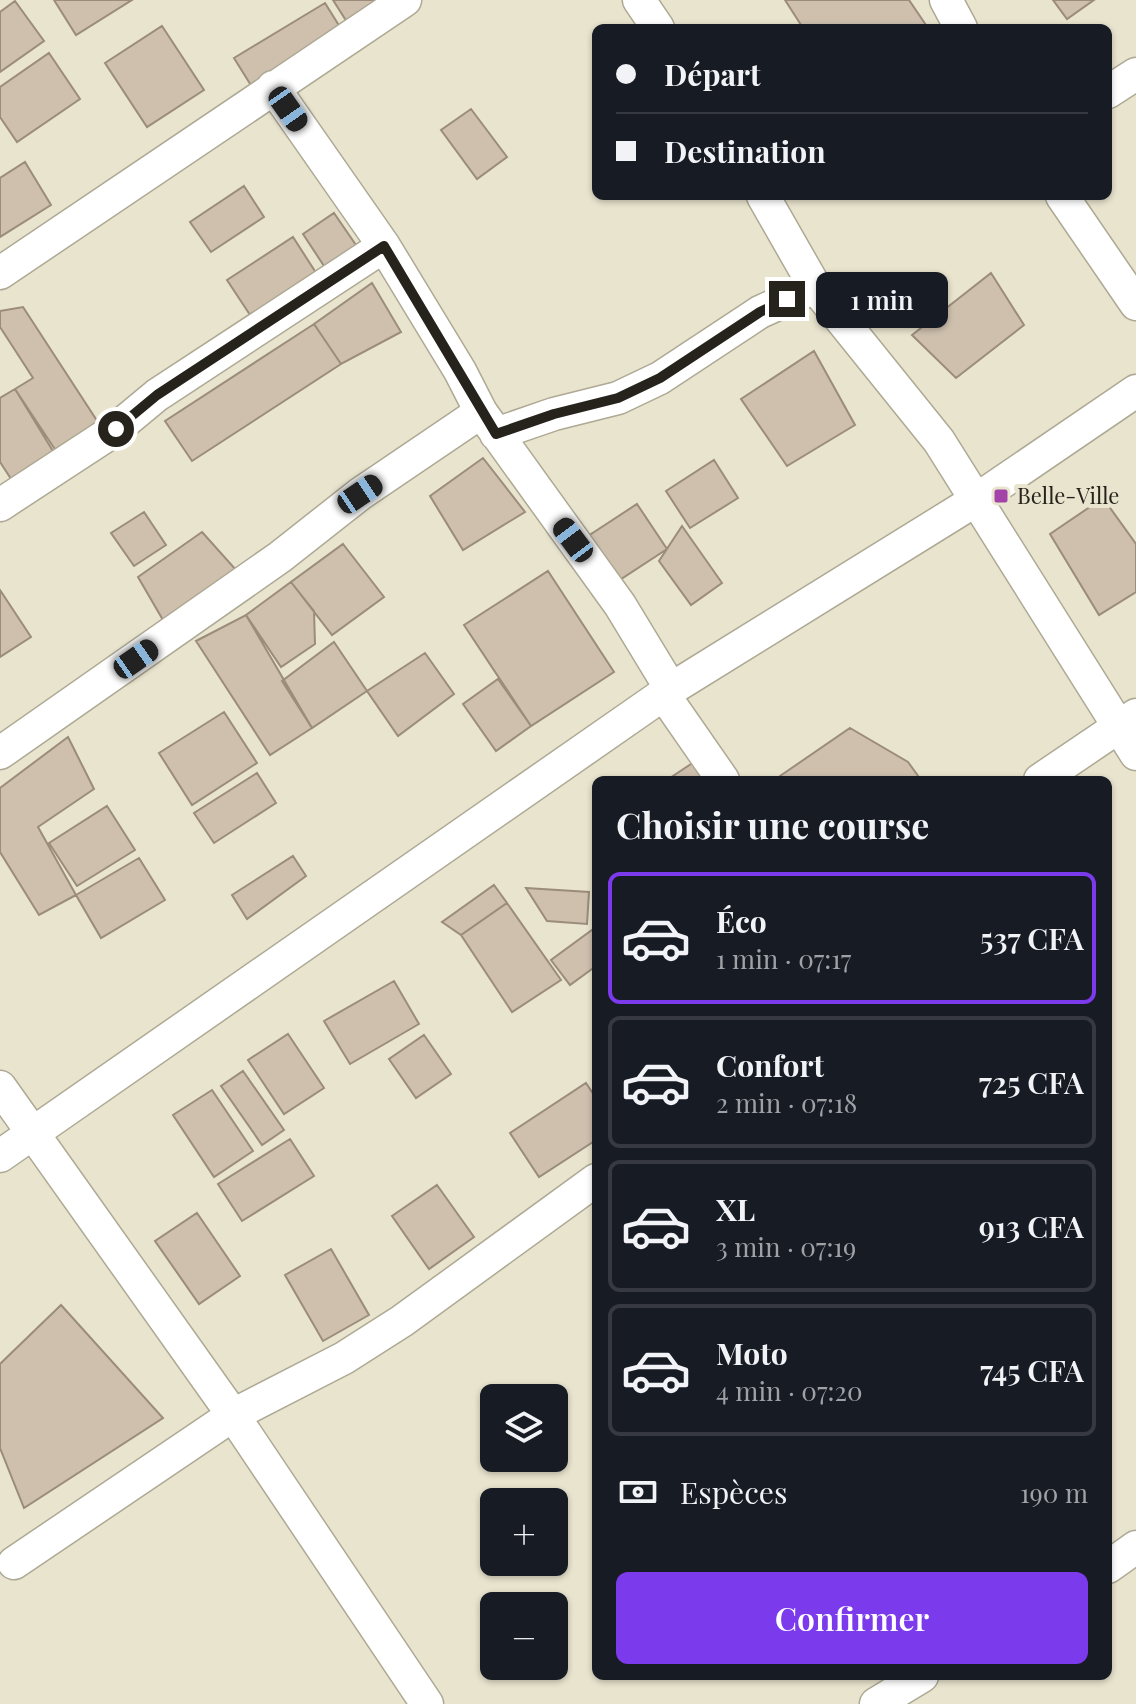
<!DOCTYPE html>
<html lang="fr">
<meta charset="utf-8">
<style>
:root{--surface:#171b24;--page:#242831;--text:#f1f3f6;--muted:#9ea1a6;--line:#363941;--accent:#7c3aed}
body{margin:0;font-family:"Playfair Display",serif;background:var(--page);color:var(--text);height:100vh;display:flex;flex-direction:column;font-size:30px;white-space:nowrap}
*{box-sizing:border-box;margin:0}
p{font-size:26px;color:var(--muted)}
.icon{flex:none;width:44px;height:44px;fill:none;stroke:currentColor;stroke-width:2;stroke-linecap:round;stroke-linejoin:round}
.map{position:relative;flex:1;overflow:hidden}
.panel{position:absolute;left:592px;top:776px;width:520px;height:904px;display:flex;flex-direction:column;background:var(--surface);border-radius:12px;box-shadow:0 2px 6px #0004}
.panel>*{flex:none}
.hud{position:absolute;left:592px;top:24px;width:520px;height:176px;border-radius:12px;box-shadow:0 2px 6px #0004;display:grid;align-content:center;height:176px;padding:0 24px;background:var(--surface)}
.fabs{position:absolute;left:480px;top:1384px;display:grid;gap:16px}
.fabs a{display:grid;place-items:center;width:88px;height:88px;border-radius:12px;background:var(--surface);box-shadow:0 2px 6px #0004;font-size:40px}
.end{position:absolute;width:36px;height:36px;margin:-18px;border:10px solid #25231b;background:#fff;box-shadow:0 0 0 4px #fff}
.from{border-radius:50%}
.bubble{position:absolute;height:56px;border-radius:12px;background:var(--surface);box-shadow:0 2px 6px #0004;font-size:26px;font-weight:600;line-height:56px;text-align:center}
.car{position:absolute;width:24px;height:48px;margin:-24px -12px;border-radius:10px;box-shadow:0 0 6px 2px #0007;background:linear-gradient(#222 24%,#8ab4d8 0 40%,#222 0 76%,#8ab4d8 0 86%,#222 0)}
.hud b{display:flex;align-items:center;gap:28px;height:76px;font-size:30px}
.hud b+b{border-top:2px solid var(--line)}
.hud i{width:20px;height:20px;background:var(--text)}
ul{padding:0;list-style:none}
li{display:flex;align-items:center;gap:24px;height:132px;margin:0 16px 12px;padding:0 8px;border:4px solid var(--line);border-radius:12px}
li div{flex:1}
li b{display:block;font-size:30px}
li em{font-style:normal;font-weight:600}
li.current{border-color:var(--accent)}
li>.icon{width:72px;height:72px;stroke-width:1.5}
h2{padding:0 24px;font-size:36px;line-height:96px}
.pay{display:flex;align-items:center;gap:20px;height:88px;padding:0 24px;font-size:30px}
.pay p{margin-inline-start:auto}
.cta{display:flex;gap:16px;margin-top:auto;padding:16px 24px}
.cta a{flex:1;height:92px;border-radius:12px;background:var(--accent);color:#fff;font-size:32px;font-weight:600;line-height:92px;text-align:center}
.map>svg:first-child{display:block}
.building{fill:#cfc0ae;stroke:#9b8c7b;stroke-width:2}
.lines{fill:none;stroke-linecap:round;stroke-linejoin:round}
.minor-casing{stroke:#ada994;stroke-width:35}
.minor{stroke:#fff;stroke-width:32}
.route{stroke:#25231b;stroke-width:10}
.poi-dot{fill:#a343aa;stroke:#e9e4ce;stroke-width:3}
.labels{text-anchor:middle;stroke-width:8;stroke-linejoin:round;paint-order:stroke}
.poi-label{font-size:22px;fill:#25231b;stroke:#e9e4ce;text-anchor:start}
</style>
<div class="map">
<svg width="1136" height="1704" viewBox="0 0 1136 1704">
<rect width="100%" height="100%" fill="#e9e4ce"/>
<path class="building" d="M54 0H132L76 35Z
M333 0H382L347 22Z
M785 0H909L928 28H803Z
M1053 0H1094L1067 19Z
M15 1 44 41 0 72V12Z
M325 3 343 32 252 87 234 58Z
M162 26 204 90 147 127 105 63Z
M49 53 80 99 17 142 0 117V87Z
M471 109 507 157 477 179 441 130Z
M25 162 51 205 0 237V178Z
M244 186 264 217 211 252 190 222Z
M334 213 358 248 326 269 303 234Z
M293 237 320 279 254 321 227 280Z
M991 273 1024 325 956 378 912 335Z
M372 283 401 332 341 364 314 324Z
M23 307 105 433 62 460 15 389 33 378 0 327V311Z
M314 324 341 364 192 461 165 421Z
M814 351 855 425 787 466 741 399Z
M15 389 59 461 17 488 0 462V398Z
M483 458 525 512 463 550 430 496Z
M714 460 738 498 690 528 666 491Z
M1103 498 1136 544V592L1099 615 1050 534Z
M637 504 667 549 615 583 585 538Z
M144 512 166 545 134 566 111 533Z
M682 526 722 583 691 605 659 561Z
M202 532 237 571 163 620 138 577Z
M343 544 384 597 332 635 291 582Z
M548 571 614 672 531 726 464 625Z
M291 582 314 611 315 644 281 667 246 615Z
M0 590 31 637 0 657Z
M246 615 312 728 270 755 196 641Z
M334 642 367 691 312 728 282 681Z
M425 653 454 694 398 736 367 691Z
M498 679 531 726 496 751 463 704Z
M224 712 257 763 192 805 159 753Z
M850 728 908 762 921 780H782L780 776Z
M68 737 94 789 38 827 76 895 39 915 0 852V788Z
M694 762 706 780H667Z
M257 773 276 803 214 843 194 813Z
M107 806 135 850 77 886 49 843Z
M293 856 306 876 247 919 232 895Z
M139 858 165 900 101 938 76 895Z
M494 885 507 903 461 935 442 922Z
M526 888 589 892 587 924 547 921Z
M507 903 561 980 512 1012 461 935Z
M596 927V966L570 985 551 960Z
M394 981 419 1024 350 1064 324 1021Z
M288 1034 324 1088 284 1114 248 1060Z
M424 1035 451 1074 416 1098 389 1059Z
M243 1071 284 1130 262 1145 221 1086Z
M586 1083 596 1098V1140L539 1177 510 1133Z
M212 1090 253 1151 214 1177 173 1115Z
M290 1139 314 1176 242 1221 218 1184Z
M437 1185 474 1237 429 1269 392 1216Z
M197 1213 240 1276 199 1304 155 1241Z
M331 1249 369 1315 323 1341 285 1275Z
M61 1305 163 1418 24 1508 0 1448V1364Z"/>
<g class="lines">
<defs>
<path id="minor" d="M639 0 658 28
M946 0 961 28
M273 87 384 246 460 371 481 412 620 605 671 689
M1108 92 1136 74
M763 196 815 287 939 441 1136 754
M1062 196 1136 304
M0 273 405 0
M496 434 554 414 618 398 660 378 760 312 815 287
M0 505 116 429 157 395 384 246
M664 695 723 780
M0 753 280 557 360 494 481 412
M1040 780 1136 715
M0 1087 233 1415 427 1704
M0 1156 671 689 976 500 1136 391
M14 1563 233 1415 344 1358 402 1321 596 1180
M1108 1567 1136 1547
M876 1704 922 1676"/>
</defs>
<use href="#minor" class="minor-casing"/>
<use href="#minor" class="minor"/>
</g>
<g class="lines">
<path class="route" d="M116 429 157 395 384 246 496 434 554 414 618 398 660 378 760 312 787 299"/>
</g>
<rect class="poi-dot" x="993" y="488" width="16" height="16" rx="4"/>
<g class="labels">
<g class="poi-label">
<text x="1017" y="504">Belle-Ville</text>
</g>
</g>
</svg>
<div class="fabs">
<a><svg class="icon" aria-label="layers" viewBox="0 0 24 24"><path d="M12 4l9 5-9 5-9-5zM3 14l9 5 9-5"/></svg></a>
<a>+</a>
<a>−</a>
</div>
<i class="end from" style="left:116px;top:429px"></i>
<i class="end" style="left:787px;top:299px"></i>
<div class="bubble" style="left:816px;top:272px;width:132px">1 min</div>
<i class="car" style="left:288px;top:109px;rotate:145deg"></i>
<i class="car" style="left:360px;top:494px;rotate:56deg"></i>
<i class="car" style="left:573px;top:540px;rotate:323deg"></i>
<i class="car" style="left:136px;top:659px;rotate:55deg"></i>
<div class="hud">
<b><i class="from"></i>Départ</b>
<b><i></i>Destination</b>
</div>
<section class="panel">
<h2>Choisir une course</h2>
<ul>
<li class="current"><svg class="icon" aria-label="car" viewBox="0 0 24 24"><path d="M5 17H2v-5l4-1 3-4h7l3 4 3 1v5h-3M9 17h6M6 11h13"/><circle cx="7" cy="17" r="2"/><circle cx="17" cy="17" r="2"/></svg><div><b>Éco</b><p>1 min · 07:17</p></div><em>537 CFA</em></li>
<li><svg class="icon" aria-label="car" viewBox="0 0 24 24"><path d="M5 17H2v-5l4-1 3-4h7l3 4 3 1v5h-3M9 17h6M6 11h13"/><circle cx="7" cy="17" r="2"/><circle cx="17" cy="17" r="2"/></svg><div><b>Confort</b><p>2 min · 07:18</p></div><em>725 CFA</em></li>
<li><svg class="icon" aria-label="car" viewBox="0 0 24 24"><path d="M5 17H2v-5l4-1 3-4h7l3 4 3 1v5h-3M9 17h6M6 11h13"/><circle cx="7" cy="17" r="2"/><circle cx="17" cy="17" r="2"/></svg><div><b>XL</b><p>3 min · 07:19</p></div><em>913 CFA</em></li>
<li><svg class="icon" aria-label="car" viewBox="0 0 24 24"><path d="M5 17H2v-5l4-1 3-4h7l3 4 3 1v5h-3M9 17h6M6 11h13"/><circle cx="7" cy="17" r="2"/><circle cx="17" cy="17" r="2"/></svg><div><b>Moto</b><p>4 min · 07:20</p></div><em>745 CFA</em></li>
</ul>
<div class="pay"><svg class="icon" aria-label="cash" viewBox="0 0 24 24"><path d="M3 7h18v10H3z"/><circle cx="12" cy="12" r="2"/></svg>Espèces<p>190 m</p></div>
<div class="cta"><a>Confirmer</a></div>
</section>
</div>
